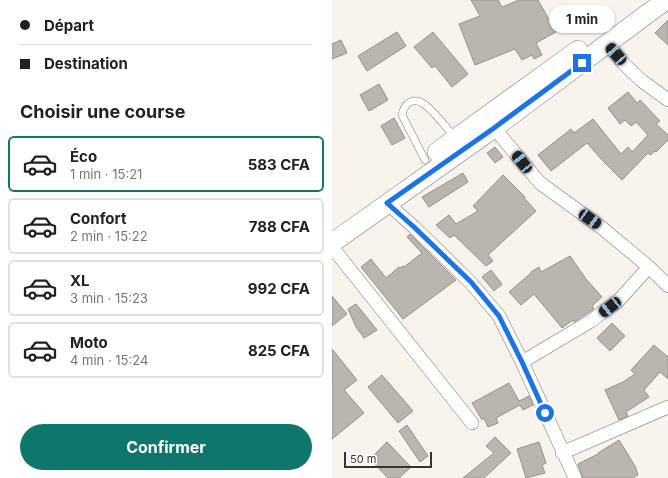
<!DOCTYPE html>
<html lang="fr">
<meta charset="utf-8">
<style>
:root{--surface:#fff;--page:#f6f6f6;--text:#202124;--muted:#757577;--line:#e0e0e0;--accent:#0f766e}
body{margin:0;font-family:Inter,sans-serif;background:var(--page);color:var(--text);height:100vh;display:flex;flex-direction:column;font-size:15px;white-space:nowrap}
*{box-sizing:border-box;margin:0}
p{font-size:13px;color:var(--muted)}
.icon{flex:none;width:22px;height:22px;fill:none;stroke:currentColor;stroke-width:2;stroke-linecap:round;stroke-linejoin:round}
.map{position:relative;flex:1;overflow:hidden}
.side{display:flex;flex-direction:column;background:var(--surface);width:332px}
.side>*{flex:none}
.top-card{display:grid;align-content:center;height:88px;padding:0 20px;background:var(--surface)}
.scale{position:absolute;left:12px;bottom:10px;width:88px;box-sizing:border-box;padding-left:4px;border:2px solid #373432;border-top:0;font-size:11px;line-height:14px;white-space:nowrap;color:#373432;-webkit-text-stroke:3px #fff;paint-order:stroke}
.end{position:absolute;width:18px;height:18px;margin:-9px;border:5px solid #1a73e8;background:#fff;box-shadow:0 0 0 2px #fff}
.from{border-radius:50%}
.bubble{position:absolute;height:28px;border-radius:14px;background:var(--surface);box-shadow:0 1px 3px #0004;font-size:13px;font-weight:700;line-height:28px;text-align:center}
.car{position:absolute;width:12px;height:24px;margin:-12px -6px;border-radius:5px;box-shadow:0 0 3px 1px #0007;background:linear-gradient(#222 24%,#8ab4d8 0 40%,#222 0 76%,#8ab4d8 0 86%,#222 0)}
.top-card b{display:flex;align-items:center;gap:14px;height:38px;font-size:15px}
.top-card b+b{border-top:1px solid var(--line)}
.top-card i{width:10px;height:10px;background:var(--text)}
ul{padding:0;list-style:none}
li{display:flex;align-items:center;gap:12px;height:56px;margin:0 8px 6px;padding:0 12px;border:2px solid var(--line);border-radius:6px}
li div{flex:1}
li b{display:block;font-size:15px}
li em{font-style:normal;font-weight:700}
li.selected{border-color:var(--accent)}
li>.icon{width:36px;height:36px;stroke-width:1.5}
h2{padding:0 20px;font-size:18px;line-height:48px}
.cta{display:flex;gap:8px;margin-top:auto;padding:8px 20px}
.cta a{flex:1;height:46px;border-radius:24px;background:var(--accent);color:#fff;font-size:16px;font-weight:700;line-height:46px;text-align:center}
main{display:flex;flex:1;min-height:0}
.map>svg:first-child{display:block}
.building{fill:#bbb5b0;stroke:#97918c}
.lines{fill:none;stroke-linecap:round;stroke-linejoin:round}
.lane-casing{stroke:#7d7873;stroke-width:8}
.street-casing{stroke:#7d7873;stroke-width:14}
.secondary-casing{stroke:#7d7873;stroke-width:20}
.lane{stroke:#fff;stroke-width:7}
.street{stroke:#fff;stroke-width:13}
.secondary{stroke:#fff;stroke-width:19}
.route{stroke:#1a73e8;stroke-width:5}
</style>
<main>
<section class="side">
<div class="top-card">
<b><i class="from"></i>Départ</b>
<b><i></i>Destination</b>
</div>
<h2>Choisir une course</h2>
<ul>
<li class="selected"><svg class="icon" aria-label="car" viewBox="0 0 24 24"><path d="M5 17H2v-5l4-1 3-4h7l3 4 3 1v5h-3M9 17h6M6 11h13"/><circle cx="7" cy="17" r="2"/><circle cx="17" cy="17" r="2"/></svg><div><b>Éco</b><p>1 min · 15:21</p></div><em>583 CFA</em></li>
<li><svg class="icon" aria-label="car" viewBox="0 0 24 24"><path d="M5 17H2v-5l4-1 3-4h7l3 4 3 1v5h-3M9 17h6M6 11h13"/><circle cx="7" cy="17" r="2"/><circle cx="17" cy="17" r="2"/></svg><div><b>Confort</b><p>2 min · 15:22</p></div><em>788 CFA</em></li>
<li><svg class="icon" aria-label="car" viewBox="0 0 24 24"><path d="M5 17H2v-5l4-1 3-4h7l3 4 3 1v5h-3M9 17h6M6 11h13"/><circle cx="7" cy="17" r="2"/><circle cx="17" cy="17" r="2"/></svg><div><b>XL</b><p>3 min · 15:23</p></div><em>992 CFA</em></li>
<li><svg class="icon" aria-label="car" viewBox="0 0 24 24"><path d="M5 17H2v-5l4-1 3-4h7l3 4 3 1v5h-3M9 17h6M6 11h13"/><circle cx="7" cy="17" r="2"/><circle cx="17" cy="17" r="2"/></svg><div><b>Moto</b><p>4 min · 15:24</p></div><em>825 CFA</em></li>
</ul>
<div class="cta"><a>Confirmer</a></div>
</section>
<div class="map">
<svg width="336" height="478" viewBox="0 0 336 478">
<rect width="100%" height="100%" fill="#f9f3ed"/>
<path class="building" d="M139 0H166L170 7 187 0H206L224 32 204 43 210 55 202 59 200 55 190 60 183 49 143 65 127 24 148 16Z
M336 20V45L323 33Z
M65 32 74 46 35 71 26 56Z
M101 32 136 74 120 87 103 66 100 68 82 47Z
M9 40 15 53 0 59V44Z
M47 84 56 100 37 111 28 95Z
M296 92 305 103 308 100 328 121 324 124 336 135V140L324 152 323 151 318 155 316 153 290 180 271 161 255 143 219 171 206 155 239 129 242 133 261 119 289 154 296 147 300 152 316 135 304 122 299 126 293 120 288 124 276 108Z
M62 118 73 138 60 145 49 126Z
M163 147 171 157 163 163 155 153Z
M131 173 136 182 97 207 90 197Z
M171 175 193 197 192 198 204 211 156 255 161 261 154 266 122 235 118 238 104 225 117 215 124 224 146 211 141 206Z
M78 234 124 280 71 319 29 267 39 259 54 278 67 267 68 268 71 266 72 267 90 253 75 237Z
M238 256 254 279 270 297 260 306 262 309 242 322 241 320 230 328 202 294 189 305 177 292 199 273V272L207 267 209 272Z
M159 270 170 284 162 291 150 277Z
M0 296 15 314 0 326Z
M24 304 45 330 32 338 24 327 16 309Z
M280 323 293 336 278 351 265 338Z
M322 345 336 357V379L328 372 312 390 317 397 294 412 296 416 287 420 273 390 291 382 303 374 299 370Z
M0 349 25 380 12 390 32 413 0 439Z
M50 375 81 411 66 423 36 387Z
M177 383 187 401 197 396 201 405 191 410 188 405 164 418 166 423 156 427 152 418 150 420 140 403Z
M75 425 96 456 88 462 67 431Z
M163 437 179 453 152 478H131L162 453 154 446Z
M287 440 303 466 306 475 300 478H251L246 464 266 454V453Z
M55 442 79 467 67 478H56L38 459Z
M207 442 214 463 210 465 213 473 194 478 185 449Z"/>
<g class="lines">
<defs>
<path id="lane" d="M93 160 70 115C72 104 81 96 92 104 102 111 115 129 124 138"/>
<path id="street" d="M276 44 292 64 310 81 336 100
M162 128 208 183 270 228 317 267 336 286
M55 203 83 228 139 283 167 316 190 362 243 478
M0 247 140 423
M190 362 259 321 287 300 317 267
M230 453 336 407"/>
<path id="secondary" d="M105 152 246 50
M0 243 162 128 334 0"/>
</defs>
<use href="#lane" class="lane-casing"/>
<use href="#street" class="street-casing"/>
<use href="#secondary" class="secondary-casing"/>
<use href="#lane" class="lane"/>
<use href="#street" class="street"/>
<use href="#secondary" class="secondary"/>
</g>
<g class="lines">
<path class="route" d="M213 413 190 362 167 316 139 282 83 228 55 203 162 128 250 63"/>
</g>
</svg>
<div class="scale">50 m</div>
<i class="end from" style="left:213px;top:413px"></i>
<i class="end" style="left:250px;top:63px"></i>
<div class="bubble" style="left:217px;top:5px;width:66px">1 min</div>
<i class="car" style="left:284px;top:54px;rotate:319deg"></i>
<i class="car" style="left:190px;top:162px;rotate:322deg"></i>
<i class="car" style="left:258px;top:219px;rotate:125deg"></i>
<i class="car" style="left:278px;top:307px;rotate:232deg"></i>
</div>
</main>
